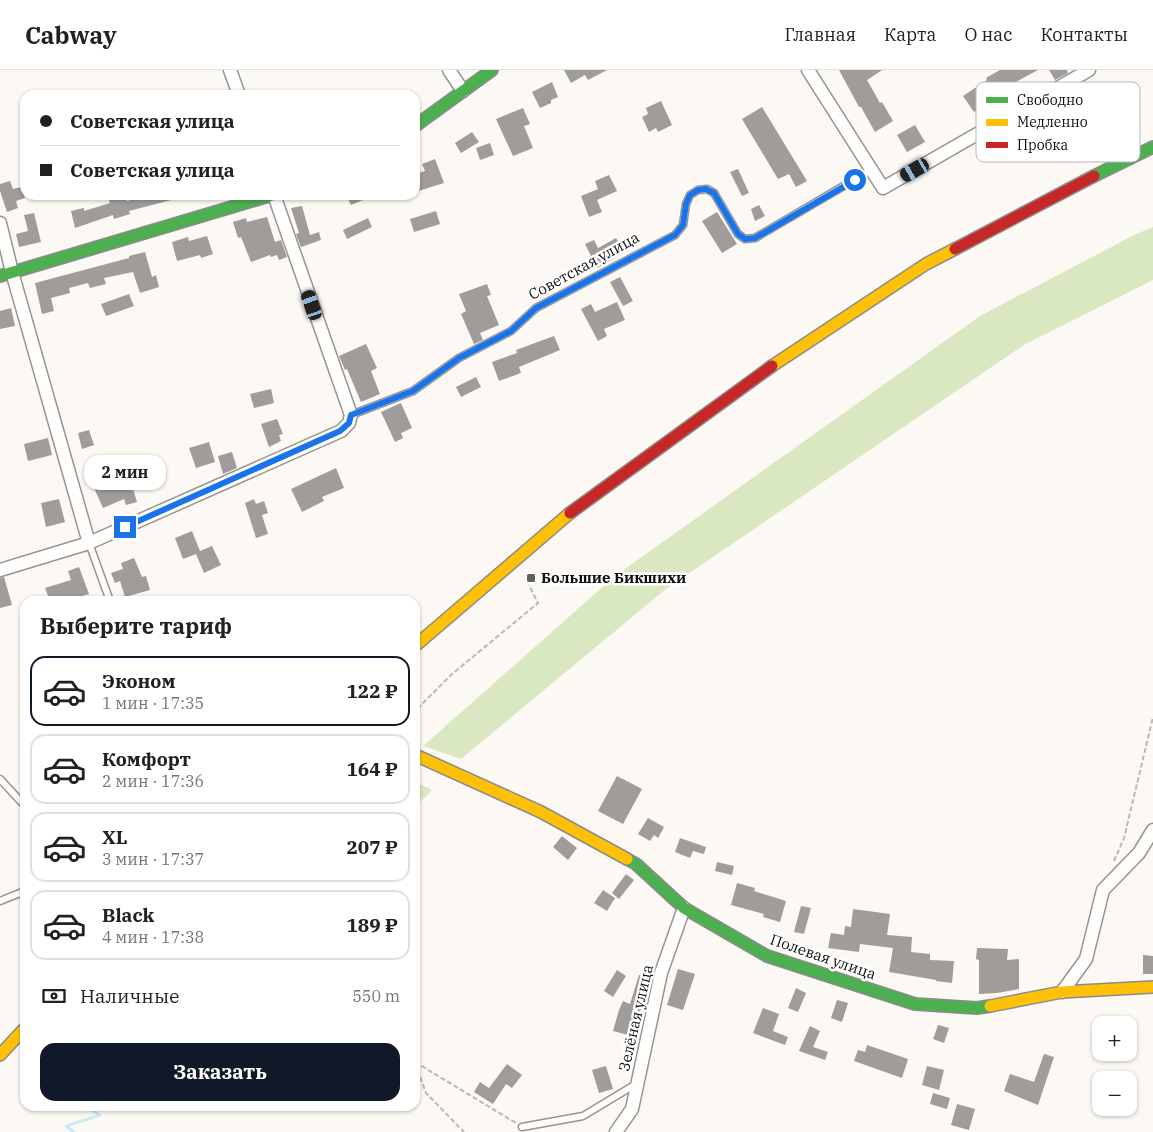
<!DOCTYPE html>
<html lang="ru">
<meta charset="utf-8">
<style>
:root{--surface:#fff;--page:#f2f2f2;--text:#202124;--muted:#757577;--line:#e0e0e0;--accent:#111827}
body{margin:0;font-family:"IBM Plex Serif",serif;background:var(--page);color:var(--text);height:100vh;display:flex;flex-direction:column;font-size:19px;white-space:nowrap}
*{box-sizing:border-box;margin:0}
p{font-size:16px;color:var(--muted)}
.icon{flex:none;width:28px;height:28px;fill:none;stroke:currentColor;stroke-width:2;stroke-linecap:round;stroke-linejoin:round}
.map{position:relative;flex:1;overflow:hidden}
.panel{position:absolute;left:20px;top:526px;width:400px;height:515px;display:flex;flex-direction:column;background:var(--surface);border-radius:15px;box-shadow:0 1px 4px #0004}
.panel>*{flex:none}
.guide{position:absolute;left:20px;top:20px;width:400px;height:110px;border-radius:15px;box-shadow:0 1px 4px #0004;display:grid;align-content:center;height:110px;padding:0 20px;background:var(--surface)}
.controls{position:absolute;left:1092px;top:946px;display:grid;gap:10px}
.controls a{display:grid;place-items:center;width:45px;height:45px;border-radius:10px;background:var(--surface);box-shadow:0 1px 4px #0004;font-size:25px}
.end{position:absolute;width:22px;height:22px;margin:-11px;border:6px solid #1a73e8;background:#fff;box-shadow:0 0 0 2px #fff}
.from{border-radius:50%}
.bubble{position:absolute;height:35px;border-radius:15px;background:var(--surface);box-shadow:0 1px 4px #0004;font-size:16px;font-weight:700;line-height:35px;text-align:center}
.car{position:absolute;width:15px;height:30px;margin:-15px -8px;border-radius:6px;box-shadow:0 0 4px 1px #0007;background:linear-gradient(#222 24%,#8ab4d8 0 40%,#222 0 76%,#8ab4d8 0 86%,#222 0)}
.guide b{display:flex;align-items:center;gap:18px;height:48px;font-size:19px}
.guide b+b{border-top:1px solid var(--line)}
.guide i{width:12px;height:12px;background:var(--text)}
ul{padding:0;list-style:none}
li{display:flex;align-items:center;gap:15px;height:70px;margin:0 10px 8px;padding:0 10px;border:2px solid var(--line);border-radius:15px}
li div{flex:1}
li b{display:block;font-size:19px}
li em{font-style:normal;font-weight:700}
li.selected{border-color:var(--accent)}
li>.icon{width:45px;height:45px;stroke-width:1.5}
h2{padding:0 20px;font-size:22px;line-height:60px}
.pay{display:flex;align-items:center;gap:12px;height:55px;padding:0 20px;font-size:19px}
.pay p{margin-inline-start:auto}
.primary-button{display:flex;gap:10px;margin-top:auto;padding:10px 20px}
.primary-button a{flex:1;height:58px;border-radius:15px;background:var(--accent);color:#fff;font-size:20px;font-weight:700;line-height:58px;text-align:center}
header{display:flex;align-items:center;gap:30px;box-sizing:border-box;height:70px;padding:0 25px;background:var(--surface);border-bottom:1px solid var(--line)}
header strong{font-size:24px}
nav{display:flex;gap:28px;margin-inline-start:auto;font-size:18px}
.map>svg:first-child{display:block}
.forest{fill:#dae8c2}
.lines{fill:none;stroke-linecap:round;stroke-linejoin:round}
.stream{stroke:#cbebf5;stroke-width:3}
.building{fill:#9f9c99}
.lane-casing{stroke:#969492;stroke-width:9}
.street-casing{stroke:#969492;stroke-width:15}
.fast-casing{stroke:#8c8b89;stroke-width:14}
.slow-casing{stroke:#8c8b89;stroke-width:14}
.jam-casing{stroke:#8c8b89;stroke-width:14}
.path{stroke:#b9b8b8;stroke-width:2;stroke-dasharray:5 2.5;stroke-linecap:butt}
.lane{stroke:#fffefd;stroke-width:6}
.street{stroke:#fffefd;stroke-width:12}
.fast{stroke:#4caf50;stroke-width:11}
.slow{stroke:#ffc107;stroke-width:11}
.jam{stroke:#c62828;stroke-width:11}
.route{stroke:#1a73e8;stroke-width:6}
.poi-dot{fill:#62615f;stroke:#fff;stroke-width:2}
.labels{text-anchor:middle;stroke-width:5;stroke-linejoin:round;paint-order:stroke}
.street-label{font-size:15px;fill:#0f0f0f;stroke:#fff}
.poi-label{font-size:15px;font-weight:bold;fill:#0f0f0f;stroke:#fff;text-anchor:start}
.key{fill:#fff;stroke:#b7b7b7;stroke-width:1}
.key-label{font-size:14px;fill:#0f0f0f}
</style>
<header>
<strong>Cabway</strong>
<nav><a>Главная</a><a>Карта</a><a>О нас</a><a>Контакты</a></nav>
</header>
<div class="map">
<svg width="1153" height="1062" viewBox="0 0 1153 1062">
<rect width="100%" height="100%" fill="#fcf9f4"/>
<path class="forest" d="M1153 157V210L1024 275 666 519 461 689 423 676 615 506 980 246 1134 165Z
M415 711 432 720 415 737Z"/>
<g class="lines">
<path class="stream" d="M74 1062 66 1056 100 1045 84 1036"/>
</g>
<path class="building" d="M564 0H607L588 10 585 5 571 13Z
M839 0H882L867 10 880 33 882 32 893 51 875 62 861 37H859Z
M1000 0H1038L1006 17 1008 22 997 29 996 27 974 42 963 26 987 10 986 8Z
M1049 0H1067L1068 3 1055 10Z
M552 12 558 27 551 30V33L540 38 532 22Z
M661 31 672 55 658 62 656 58 649 62 642 47 648 44 646 38Z
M762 37 807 111 796 117 789 104 778 109 742 49Z
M523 38 530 54 524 56 533 78 513 86 496 49Z
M915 55 925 72 907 82 897 65Z
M472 62 479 72 461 83 455 73Z
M490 73 494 85 480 90 476 78Z
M435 89 444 113 415 122V104L425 101 422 94Z
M738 99 749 123 742 126 730 102Z
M609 105 617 121 597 130 602 142 589 147 581 126 598 119 595 111Z
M10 111 13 119 21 117 25 128 16 131 18 138 7 142 0 121V114Z
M125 125 127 131 147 125H179V128L129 141 130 144 114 149 113 145 75 158 71 141 84 138V141L110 133 109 130Z
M346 125H375L351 135Z
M759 135 765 146 755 151 751 139Z
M302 136 310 165 319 162 321 170 301 177 296 164 299 163 291 138Z
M436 141 440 154 414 162 410 149Z
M717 142 737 174 722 183 702 151Z
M34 143 41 172 19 177 16 164 28 161 24 145Z
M267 147 275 172 281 170 287 187 279 190 277 185 271 187 270 185 251 192 241 167 238 168 233 152 246 148 247 152Z
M368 148 372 157 347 169 343 160Z
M207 166 213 184 201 188 200 185 177 191 172 172 188 167 189 171Z
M616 168 624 182 597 198 585 174 594 170 598 178Z
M145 182 152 207 156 205 159 217 140 223 133 202 104 208 106 214 90 218 88 213 69 218 70 223 51 228 54 241 42 244 35 213 129 188V186Z
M620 207 633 231 623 236 610 212Z
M487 214 491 225 487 226 499 255 480 263 483 270 474 274 461 244 466 241 459 224Z
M129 224 134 236 106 246 101 234Z
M617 232 625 250 604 259 607 266 598 271 581 239 591 234 595 242Z
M11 238 15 256 0 259V241Z
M554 266 560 280 519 297 521 303 499 311 492 292 517 283 516 280Z
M366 274 377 298 371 301 380 324 361 332 347 299 345 300 339 286Z
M476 307 481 317 461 327 456 317Z
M271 319 274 333 254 338 250 324Z
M401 333 412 358 401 363 403 368 395 372 381 342Z
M277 349 283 364 279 365 281 371 269 377 261 354Z
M89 360 94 375 82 379 78 363Z
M48 368 52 385 28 391 24 374Z
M209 372 215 392 196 398 189 378Z
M232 382 237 398 223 404 218 386Z
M108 391 116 416 131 412 137 432 126 435 124 429 103 438 94 418H95L89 397Z
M336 398 344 418 322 427 324 431 302 442 291 419Z
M59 429 65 452 46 457 41 433Z
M254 429 256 434 264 431 268 443 262 445 268 464 256 468 245 433Z
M192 461 200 481 212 476 221 495 204 503 196 484 183 489 175 468Z
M134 488 142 507 146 506 150 520 125 527 120 511 115 513 111 503 123 499 121 493Z
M79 497 89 524 64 531H50L45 518 71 510 68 501Z
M4 507 12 535 0 538V508Z
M617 706 642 719 623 754 598 741Z
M648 748 664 757 658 768 654 765 650 771 638 764Z
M562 766 577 778 568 790 553 777Z
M680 768 706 777 704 784 693 781 690 788 675 782Z
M717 792 734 796 732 805 715 801Z
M626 804 634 810 619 829 612 823Z
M737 813 755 818 754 821 786 831 780 852 763 847 764 844 731 835Z
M603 820 615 828 607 841 594 833Z
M801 836 811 838 804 864 794 862Z
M853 839 890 844 887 865 912 867 911 882 930 884V890L954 891 952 913 936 911V910L889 902 893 878 860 874 859 882 828 878 831 863 844 865 845 856 851 857Z
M977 878 1008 879 1007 890 1019 889V919L997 923 979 924V890L976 889Z
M1143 885 1153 886V904H1143Z
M678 899 695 904 683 940 667 935Z
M617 900 626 906 613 927 604 921Z
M639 905 651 909 647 927 636 949 632 966 613 961 619 940 623 931 630 934Z
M796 918 806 923 798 942 788 938Z
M837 930 848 933 842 952 831 948Z
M763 938 779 944 773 961 788 967 785 975 753 963Z
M938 955 949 958 944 973 933 969Z
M810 956 820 961 813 977 828 982 825 990 799 981Z
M867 975 908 989 902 1008 854 991 858 980 865 982Z
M1044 984 1054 987 1038 1035 1004 1021 1010 1004 1034 1012Z
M507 994 522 1005 512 1018 506 1014 493 1034 474 1022 480 1012 489 1018Z
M606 996 613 1019 599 1023 592 1000Z
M927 996 944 1000 939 1020 922 1015Z
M933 1023 950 1028 947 1039 930 1034Z
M957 1034 975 1039 969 1060 951 1055Z"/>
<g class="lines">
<defs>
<path id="lane" d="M351 345 413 321 459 288 511 261 536 238 675 165 683 155 686 134 690 125 698 120 707 119 714 123 738 164 745 169 755 168 871 100
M89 473 110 531
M0 709 25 736
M0 831 25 821
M522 1057 583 1046 636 1014"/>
<path id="street" d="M230 0 239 25
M449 0 463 21
M808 0 883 118 1089 0
M0 153 12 202 89 473
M0 500 89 473 341 361 349 353 351 345 274 125
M1062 922 1086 889 1103 820 1139 783 1153 760
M616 1062 632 1039 661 903 684 838"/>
<path id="fast" d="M415 56 492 0
M1094 106 1153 77
M0 206 272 125
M627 789 636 794 684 838 767 886 915 934 977 938 990 936"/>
<path id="slow" d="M772 296 926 194 955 179
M415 576 570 443
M415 685 541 742 627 789
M990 936 1062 922 1153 917
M0 985 25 958"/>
<path id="jam" d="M955 179 1094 106
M570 443 772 296"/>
</defs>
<use href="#lane" class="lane-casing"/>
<use href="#street" class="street-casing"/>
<use href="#fast" class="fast-casing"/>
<use href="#slow" class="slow-casing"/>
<use href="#jam" class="jam-casing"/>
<path class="path" d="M415 646 420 636 452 604 538 533 529 515
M1114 791 1124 768 1153 647
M415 992 516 1053
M415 993 426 1023 464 1062"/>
<use href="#lane" class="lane"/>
<use href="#street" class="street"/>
<use href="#fast" class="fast"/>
<use href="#slow" class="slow"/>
<use href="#jam" class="jam"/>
</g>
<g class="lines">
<path class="route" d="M125 457 340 361 349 353 351 345 413 321 459 288 511 261 536 238 675 165 683 155 686 134 690 125 698 120 706 119 714 123 738 164 745 169 755 168 855 110"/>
</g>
<rect class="poi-dot" x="526" y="503" width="10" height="10" rx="2.5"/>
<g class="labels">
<g class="street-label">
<text transform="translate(584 196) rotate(-29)" y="5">Советская улица</text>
<text transform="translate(823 887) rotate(19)" y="5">Полевая улица</text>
<text transform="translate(636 948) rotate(-77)" y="5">Зелёная улица</text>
</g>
<g class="poi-label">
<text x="541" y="513">Большие Бикшихи</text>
</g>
</g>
<rect x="976" y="12" width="164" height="80" rx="8" class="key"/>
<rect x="986" y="27" width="22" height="6" fill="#4caf50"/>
<rect x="986" y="49" width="22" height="7" fill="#ffc107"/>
<rect x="986" y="72" width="22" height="6" fill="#c62828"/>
<g class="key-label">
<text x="1017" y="35">Свободно</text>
<text x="1017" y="57">Медленно</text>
<text x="1017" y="80">Пробка</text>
</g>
</svg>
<div class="controls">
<a>+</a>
<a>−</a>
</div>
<i class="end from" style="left:855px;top:110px"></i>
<i class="end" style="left:125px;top:457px"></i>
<div class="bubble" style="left:84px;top:385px;width:82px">2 мин</div>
<i class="car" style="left:915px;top:100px;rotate:240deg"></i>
<i class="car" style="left:312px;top:235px;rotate:341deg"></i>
<div class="guide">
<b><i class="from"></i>Советская улица</b>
<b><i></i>Советская улица</b>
</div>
<section class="panel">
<h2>Выберите тариф</h2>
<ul>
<li class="selected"><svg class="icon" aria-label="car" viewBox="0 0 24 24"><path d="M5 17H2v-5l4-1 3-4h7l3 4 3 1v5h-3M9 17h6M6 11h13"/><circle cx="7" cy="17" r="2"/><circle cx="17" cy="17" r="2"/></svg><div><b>Эконом</b><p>1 мин · 17:35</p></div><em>122 ₽</em></li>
<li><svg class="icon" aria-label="car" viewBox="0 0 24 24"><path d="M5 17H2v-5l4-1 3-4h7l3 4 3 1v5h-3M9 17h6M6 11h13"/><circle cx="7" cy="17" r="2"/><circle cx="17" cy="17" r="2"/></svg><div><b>Комфорт</b><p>2 мин · 17:36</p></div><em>164 ₽</em></li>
<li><svg class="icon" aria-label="car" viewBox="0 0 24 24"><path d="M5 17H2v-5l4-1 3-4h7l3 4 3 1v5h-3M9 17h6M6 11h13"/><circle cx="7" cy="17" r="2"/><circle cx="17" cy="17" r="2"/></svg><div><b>XL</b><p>3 мин · 17:37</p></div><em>207 ₽</em></li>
<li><svg class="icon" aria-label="car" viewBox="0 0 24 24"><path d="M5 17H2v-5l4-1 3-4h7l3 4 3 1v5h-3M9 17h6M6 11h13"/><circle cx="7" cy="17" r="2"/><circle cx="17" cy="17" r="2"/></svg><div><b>Black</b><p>4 мин · 17:38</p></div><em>189 ₽</em></li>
</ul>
<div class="pay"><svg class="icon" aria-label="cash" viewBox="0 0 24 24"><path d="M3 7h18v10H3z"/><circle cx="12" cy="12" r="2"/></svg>Наличные<p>550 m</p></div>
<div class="primary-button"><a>Заказать</a></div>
</section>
</div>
